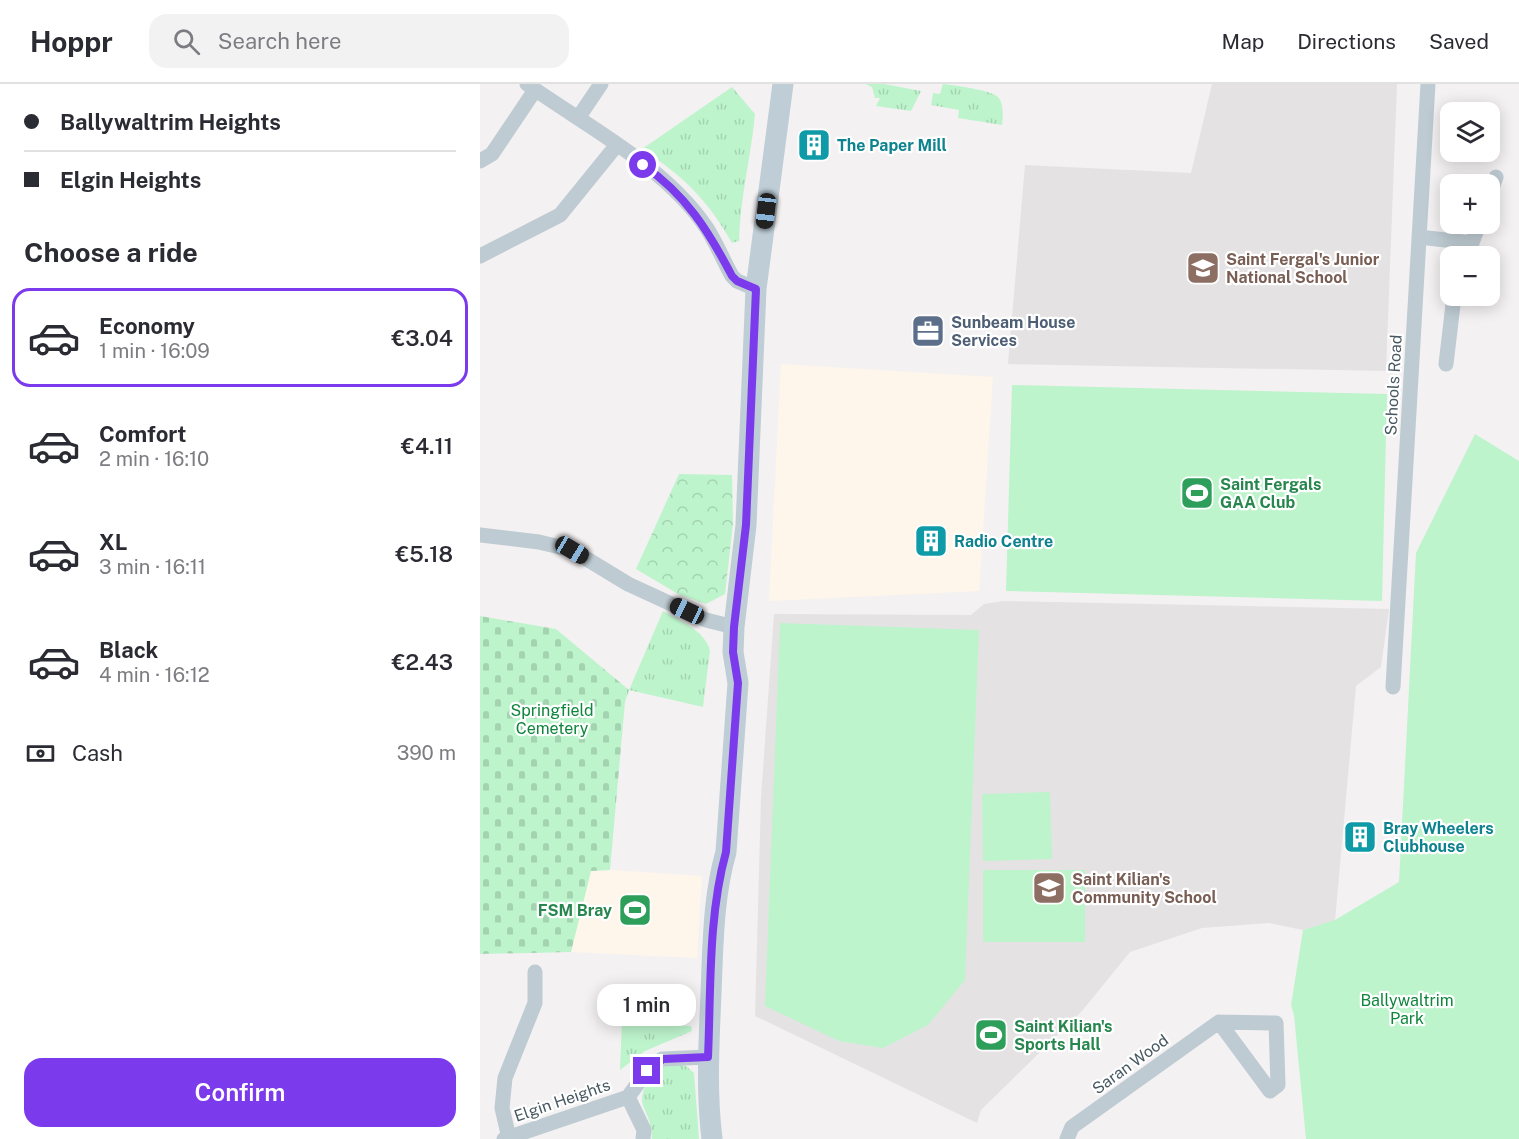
<!DOCTYPE html>
<meta charset="utf-8">
<style>
:root{--surface:#fff;--page:#f2f2f3;--text:#2b2b33;--muted:#7c7c81;--line:#e1e1e2;--accent:#7c3aed}
body{margin:0;font-family:"Public Sans",sans-serif;background:var(--page);color:var(--text);height:100vh;display:flex;flex-direction:column;font-size:22px;white-space:nowrap}
*{box-sizing:border-box;margin:0}
p{font-size:20px;color:var(--muted)}
.icon{flex:none;width:33px;height:33px;fill:none;stroke:currentColor;stroke-width:2;stroke-linecap:round;stroke-linejoin:round}
.map{position:relative;flex:1;overflow:hidden}
.drawer{display:flex;flex-direction:column;background:var(--surface);width:480px}
.drawer>*{flex:none}
.hud{display:grid;align-content:center;height:132px;padding:0 24px;background:var(--surface)}
.tools{position:absolute;left:960px;top:18px;display:grid;gap:12px}
.tools a{display:grid;place-items:center;width:60px;height:60px;border-radius:12px;background:var(--surface);box-shadow:0 3px 15px #0003;font-size:30px}
.end{position:absolute;width:27px;height:27px;margin:-14px;border:8px solid #7c3aed;background:#fff;box-shadow:0 0 0 3px #fff}
.from{border-radius:50%}
.bubble{position:absolute;height:42px;border-radius:18px;background:var(--surface);box-shadow:0 3px 15px #0003;font-size:20px;font-weight:600;line-height:42px;text-align:center}
.car{position:absolute;width:18px;height:36px;margin:-18px -9px;border-radius:8px;box-shadow:0 0 4px 2px #0007;background:linear-gradient(#222 24%,#8ab4d8 0 40%,#222 0 76%,#8ab4d8 0 86%,#222 0)}
.hud b{display:flex;align-items:center;gap:21px;height:57px;font-size:22px}
.hud b+b{border-top:2px solid var(--line)}
.hud i{width:15px;height:15px;background:var(--text)}
ul{padding:0;list-style:none}
li{display:flex;align-items:center;gap:18px;height:99px;margin:0 12px 9px;padding:0 12px;border:3px solid transparent;border-radius:18px}
li div{flex:1}
li b{display:block;font-size:22px}
li em{font-style:normal;font-weight:600}
li.current{border-color:var(--accent)}
li>.icon{width:54px;height:54px;stroke-width:1.5}
h2{padding:0 24px;font-size:27px;line-height:72px}
.pay{display:flex;align-items:center;gap:15px;height:66px;padding:0 24px;font-size:22px}
.pay p{margin-inline-start:auto}
.action{display:flex;gap:12px;margin-top:auto;padding:12px 24px}
.action a{flex:1;height:69px;border-radius:18px;background:var(--accent);color:#fff;font-size:24px;font-weight:600;line-height:69px;text-align:center}
header{display:flex;align-items:center;gap:36px;box-sizing:border-box;height:84px;padding:0 30px;background:var(--surface);border-bottom:2px solid var(--line)}
header strong{font-size:28px}
nav{display:flex;gap:33px;margin-inline-start:auto;font-size:21px}
.search{width:420px;height:54px;background:var(--page);display:flex;align-items:center;gap:15px;box-sizing:border-box;padding:0 21px;border-radius:18px;color:var(--muted);font-size:22px}
main{display:flex;flex:1;min-height:0}
.map>svg:first-child{display:block}
.commercial{fill:#fef6eb}
.education{fill:#e5e2e4}
.grass{fill:url(#grass-tufts)}
.forest{fill:url(#forest-crowns)}
.cemetery{fill:url(#cemetery-stones)}
.green{fill:#bdf4cc}
.lines{fill:none;stroke-linecap:round;stroke-linejoin:round}
.street{stroke:#becbd2;stroke-width:15}
.secondary{stroke:#becdd6;stroke-width:21}
.route{stroke:#7c3aed;stroke-width:8}
.labels{text-anchor:middle;stroke-width:4.5;stroke-linejoin:round;paint-order:stroke}
.culture-label{font-size:16px;font-weight:bold;fill:#0d838f;stroke:#fff;text-anchor:start}
.education-label{font-size:16px;font-weight:bold;fill:#785e54;stroke:#fff;text-anchor:start}
.service-label{font-size:16px;font-weight:bold;fill:#4e5e75;stroke:#fff;text-anchor:start}
.street-label{font-size:16px;fill:#475861;stroke:#fff}
.leisure-label{font-size:16px;font-weight:bold;fill:#27864d;stroke:#fff;text-anchor:start}
.park-label{font-size:16px;fill:#0f853c;stroke:#fff}
</style>
<header>
<strong>Hoppr</strong>
<div class="search"><svg class="icon" aria-label="search" viewBox="0 0 24 24"><circle cx="10" cy="10" r="6"/><path d="M15 15l6 6"/></svg>Search here</div>
<nav><a>Map</a><a>Directions</a><a>Saved</a></nav>
</header>
<main>
<section class="drawer">
<div class="hud">
<b><i class="from"></i>Ballywaltrim Heights</b>
<b><i></i>Elgin Heights</b>
</div>
<h2>Choose a ride</h2>
<ul>
<li class="current"><svg class="icon" aria-label="car" viewBox="0 0 24 24"><path d="M5 17H2v-5l4-1 3-4h7l3 4 3 1v5h-3M9 17h6M6 11h13"/><circle cx="7" cy="17" r="2"/><circle cx="17" cy="17" r="2"/></svg><div><b>Economy</b><p>1 min · 16:09</p></div><em>€3.04</em></li>
<li><svg class="icon" aria-label="car" viewBox="0 0 24 24"><path d="M5 17H2v-5l4-1 3-4h7l3 4 3 1v5h-3M9 17h6M6 11h13"/><circle cx="7" cy="17" r="2"/><circle cx="17" cy="17" r="2"/></svg><div><b>Comfort</b><p>2 min · 16:10</p></div><em>€4.11</em></li>
<li><svg class="icon" aria-label="car" viewBox="0 0 24 24"><path d="M5 17H2v-5l4-1 3-4h7l3 4 3 1v5h-3M9 17h6M6 11h13"/><circle cx="7" cy="17" r="2"/><circle cx="17" cy="17" r="2"/></svg><div><b>XL</b><p>3 min · 16:11</p></div><em>€5.18</em></li>
<li><svg class="icon" aria-label="car" viewBox="0 0 24 24"><path d="M5 17H2v-5l4-1 3-4h7l3 4 3 1v5h-3M9 17h6M6 11h13"/><circle cx="7" cy="17" r="2"/><circle cx="17" cy="17" r="2"/></svg><div><b>Black</b><p>4 min · 16:12</p></div><em>€2.43</em></li>
</ul>
<div class="pay"><svg class="icon" aria-label="cash" viewBox="0 0 24 24"><path d="M3 7h18v10H3z"/><circle cx="12" cy="12" r="2"/></svg>Cash<p>390 m</p></div>
<div class="action"><a>Confirm</a></div>
</section>
<div class="map">
<svg width="1039" height="1055" viewBox="0 0 1039 1055">
<defs>
<pattern id="grass-tufts" width="24" height="20" patternUnits="userSpaceOnUse" patternTransform="scale(1.5)"><rect width="24" height="20" fill="#bdf4cc"/><path d="M3 7l-1-3M5 7V3M7 7l1-3M15 17l-1-3M17 17v-4M19 17l1-3" fill="none" stroke="#a4d3b2"/></pattern>
<pattern id="forest-crowns" width="20" height="18" patternUnits="userSpaceOnUse" patternTransform="scale(1.5)"><rect width="20" height="18" fill="#bdf4cc"/><path d="M2 6a3 3 0 1 1 6 0M12 15a3 3 0 1 1 6 0" fill="none" stroke="#a4d3b2"/></pattern>
<pattern id="cemetery-stones" width="16" height="16" patternUnits="userSpaceOnUse" patternTransform="scale(1.5)"><rect width="16" height="16" fill="#bdf4cc"/><path d="M2 7V4a2 2 0 0 1 4 0v3zM10 15v-3a2 2 0 0 1 4 0v3z" fill="#a4d3b2"/></pattern>
</defs>
<rect width="100%" height="100%" fill="#f4f1f2"/>
<path class="commercial" d="M301 280 513 293 499 507 289 517Z
M130 786 222 792 217 874 91 868 111 787Z"/>
<path class="education" d="M732 0H917L906 287 528 280 545 81 711 89Z
M523 517 909 525 901 583 876 602 855 837 823 846 789 839 722 844 650 868 602 927 501 1026 497 1039 275 932 281 714 294 530 491 531 504 520Z"/>
<path class="grass" d="M386 0H404L441 7 431 27 396 22 400 14H395L392 3Z
M463 0C473 1 511 6 518 13 524 20 523 32 522 41L478 34 479 26 451 21 453 9 460 10Z
M252 3 275 30C271 73 260 114 259 157L252 159C228 116 203 92 162 65Z
M183 527C200 537 224 546 230 566L223 623 149 606Z
M142 938 211 942 212 947 165 967 140 986Z
M193 980 206 982 214 989 219 1055H172C171 1017 149 1028 174 985Z"/>
<path class="forest" d="M199 390 252 391 253 440 245 510 226 520 198 510 156 485Z"/>
<path class="cemetery" d="M0 532 76 545 149 606 145 618 130 786 111 787 91 868 0 870Z"/>
<path class="green" d="M532 301 907 310 902 517 526 507Z
M995 350 1039 377V1055H826L814 931 811 921 823 846 855 836 919 798 936 469Z
M300 539 499 546 485 896 448 941 403 964 359 957 285 922Z
M570 708 572 775 503 777 502 710Z
M503 786H605V858H503Z"/>
<g class="lines">
<path class="street" d="M47 0C106 42 185 82 226 143 236 158 243 176 252 192L257 197 276 205
M98 34 121 0
M0 77 12 70 55 6
M1010 110 1016 93
M939 153 992 159 999 140
M0 172 80 131 136 62
M966 280 974 212
M0 451 59 458 92 466 148 500 226 536 254 543
M913 603 948 0
M148 1013 164 1046 163 1055
M29 1054 22 1024 25 994 55 919V888
M24 1055 148 1013 167 987 182 975 228 973
M587 1055 592 1043 739 938 796 939 798 1001 790 1007 739 938"/>
<path class="secondary" d="M232 1055C226 1006 229 958 231 909 233 862 233 813 246 768L258 599 253 568 254 543 266 441 276 205 303 0"/>
</g>
<g class="lines">
<path class="route" d="M163 81C206 111 228 146 252 192L257 197 276 205 266 441 254 543 253 568 258 599 246 768C228 833 231 906 228 973L183 975 167 987"/>
</g>
<defs>
<symbol id="building-square" viewBox="-11 -11 22 22"><rect x="-9" y="-9" width="18" height="18" rx="4" fill="#0f9aa8" stroke="#fff"/><path d="M-4-6H4V6H1V3H-1V6H-4ZM-2.5-4.3h1.7v1.8h-1.7ZM.8-4.3h1.7v1.8H.8ZM-2.5-1h1.7V.8h-1.7ZM.8-1h1.7V.8H.8Z" fill="#fff"/></symbol>
<symbol id="school-square" viewBox="-11 -11 22 22"><rect x="-9" y="-9" width="18" height="18" rx="4" fill="#8d6e63" stroke="#fff"/><path d="M0-5L7-2L0 1L-7-2ZM-4 1L0 2.5L4 1V4Q0 6-4 4Z" fill="#fff"/></symbol>
<symbol id="office-square" viewBox="-11 -11 22 22"><rect x="-9" y="-9" width="18" height="18" rx="4" fill="#5c6f8a" stroke="#fff"/><path d="M-6-3h4V-5.5h4V-3h4V5H-6ZM-1-4.5V-3h2v-1.5ZM-6 0V1H6V0Z" fill="#fff"/></symbol>
<symbol id="stadium-square" viewBox="-11 -11 22 22"><rect x="-9" y="-9" width="18" height="18" rx="4" fill="#2e9e5b" stroke="#fff"/><path d="M0-5a6.5 5 0 1 0 0 10a6.5 5 0 1 0 0-10ZM-3.5-1.8h7v3.6h-7Z" fill="#fff"/></symbol>
</defs>
<g fill-rule="evenodd">
<use href="#building-square" x="315" y="42" width="38" height="38"/>
<use href="#school-square" x="704" y="165" width="38" height="38"/>
<use href="#office-square" x="429" y="228" width="38" height="38"/>
<use href="#stadium-square" x="698" y="390" width="38" height="38"/>
<use href="#building-square" x="432" y="438" width="38" height="38"/>
<use href="#building-square" x="861" y="734" width="38" height="38"/>
<use href="#school-square" x="550" y="785" width="38" height="38"/>
<use href="#stadium-square" x="136" y="807" width="38" height="38"/>
<use href="#stadium-square" x="492" y="932" width="38" height="38"/>
</g>
<g class="labels">
<g class="culture-label">
<text x="357" y="67">The Paper Mill</text>
<text x="474" y="463">Radio Centre</text>
<text x="903" y="750">Bray Wheelers<tspan x="903" dy="18">Clubhouse</tspan></text>
</g>
<g class="education-label">
<text x="746" y="181">Saint Fergal's Junior<tspan x="746" dy="18">National School</tspan></text>
<text x="592" y="801">Saint Kilian's<tspan x="592" dy="18">Community School</tspan></text>
</g>
<g class="service-label">
<text x="471" y="244">Sunbeam House<tspan x="471" dy="18">Services</tspan></text>
</g>
<g class="street-label">
<text transform="translate(913 301) rotate(-87)" y="6">Schools Road</text>
<text transform="translate(650 980) rotate(-36)" y="6">Saran Wood</text>
<text transform="translate(82 1016) rotate(-19)" y="6">Elgin Heights</text>
</g>
<g class="leisure-label">
<text x="740" y="406">Saint Fergals<tspan x="740" dy="18">GAA Club</tspan></text>
<text x="132" y="832" text-anchor="end">FSM Bray</text>
<text x="534" y="948">Saint Kilian's<tspan x="534" dy="18">Sports Hall</tspan></text>
</g>
<g class="park-label">
<text x="72" y="632">Springfield<tspan x="72" dy="18">Cemetery</tspan></text>
<text x="927" y="922">Ballywaltrim<tspan x="927" dy="18">Park</tspan></text>
</g>
</g>
</svg>
<div class="tools">
<a><svg class="icon" aria-label="layers" viewBox="0 0 24 24"><path d="M12 4l9 5-9 5-9-5zM3 14l9 5 9-5"/></svg></a>
<a>+</a>
<a>−</a>
</div>
<i class="end from" style="left:163px;top:81px"></i>
<i class="end" style="left:167px;top:987px"></i>
<div class="bubble" style="left:117px;top:900px;width:99px">1 min</div>
<i class="car" style="left:286px;top:127px;rotate:187deg"></i>
<i class="car" style="left:92px;top:466px;rotate:121deg"></i>
<i class="car" style="left:207px;top:527px;rotate:295deg"></i>
</div>
</main>
